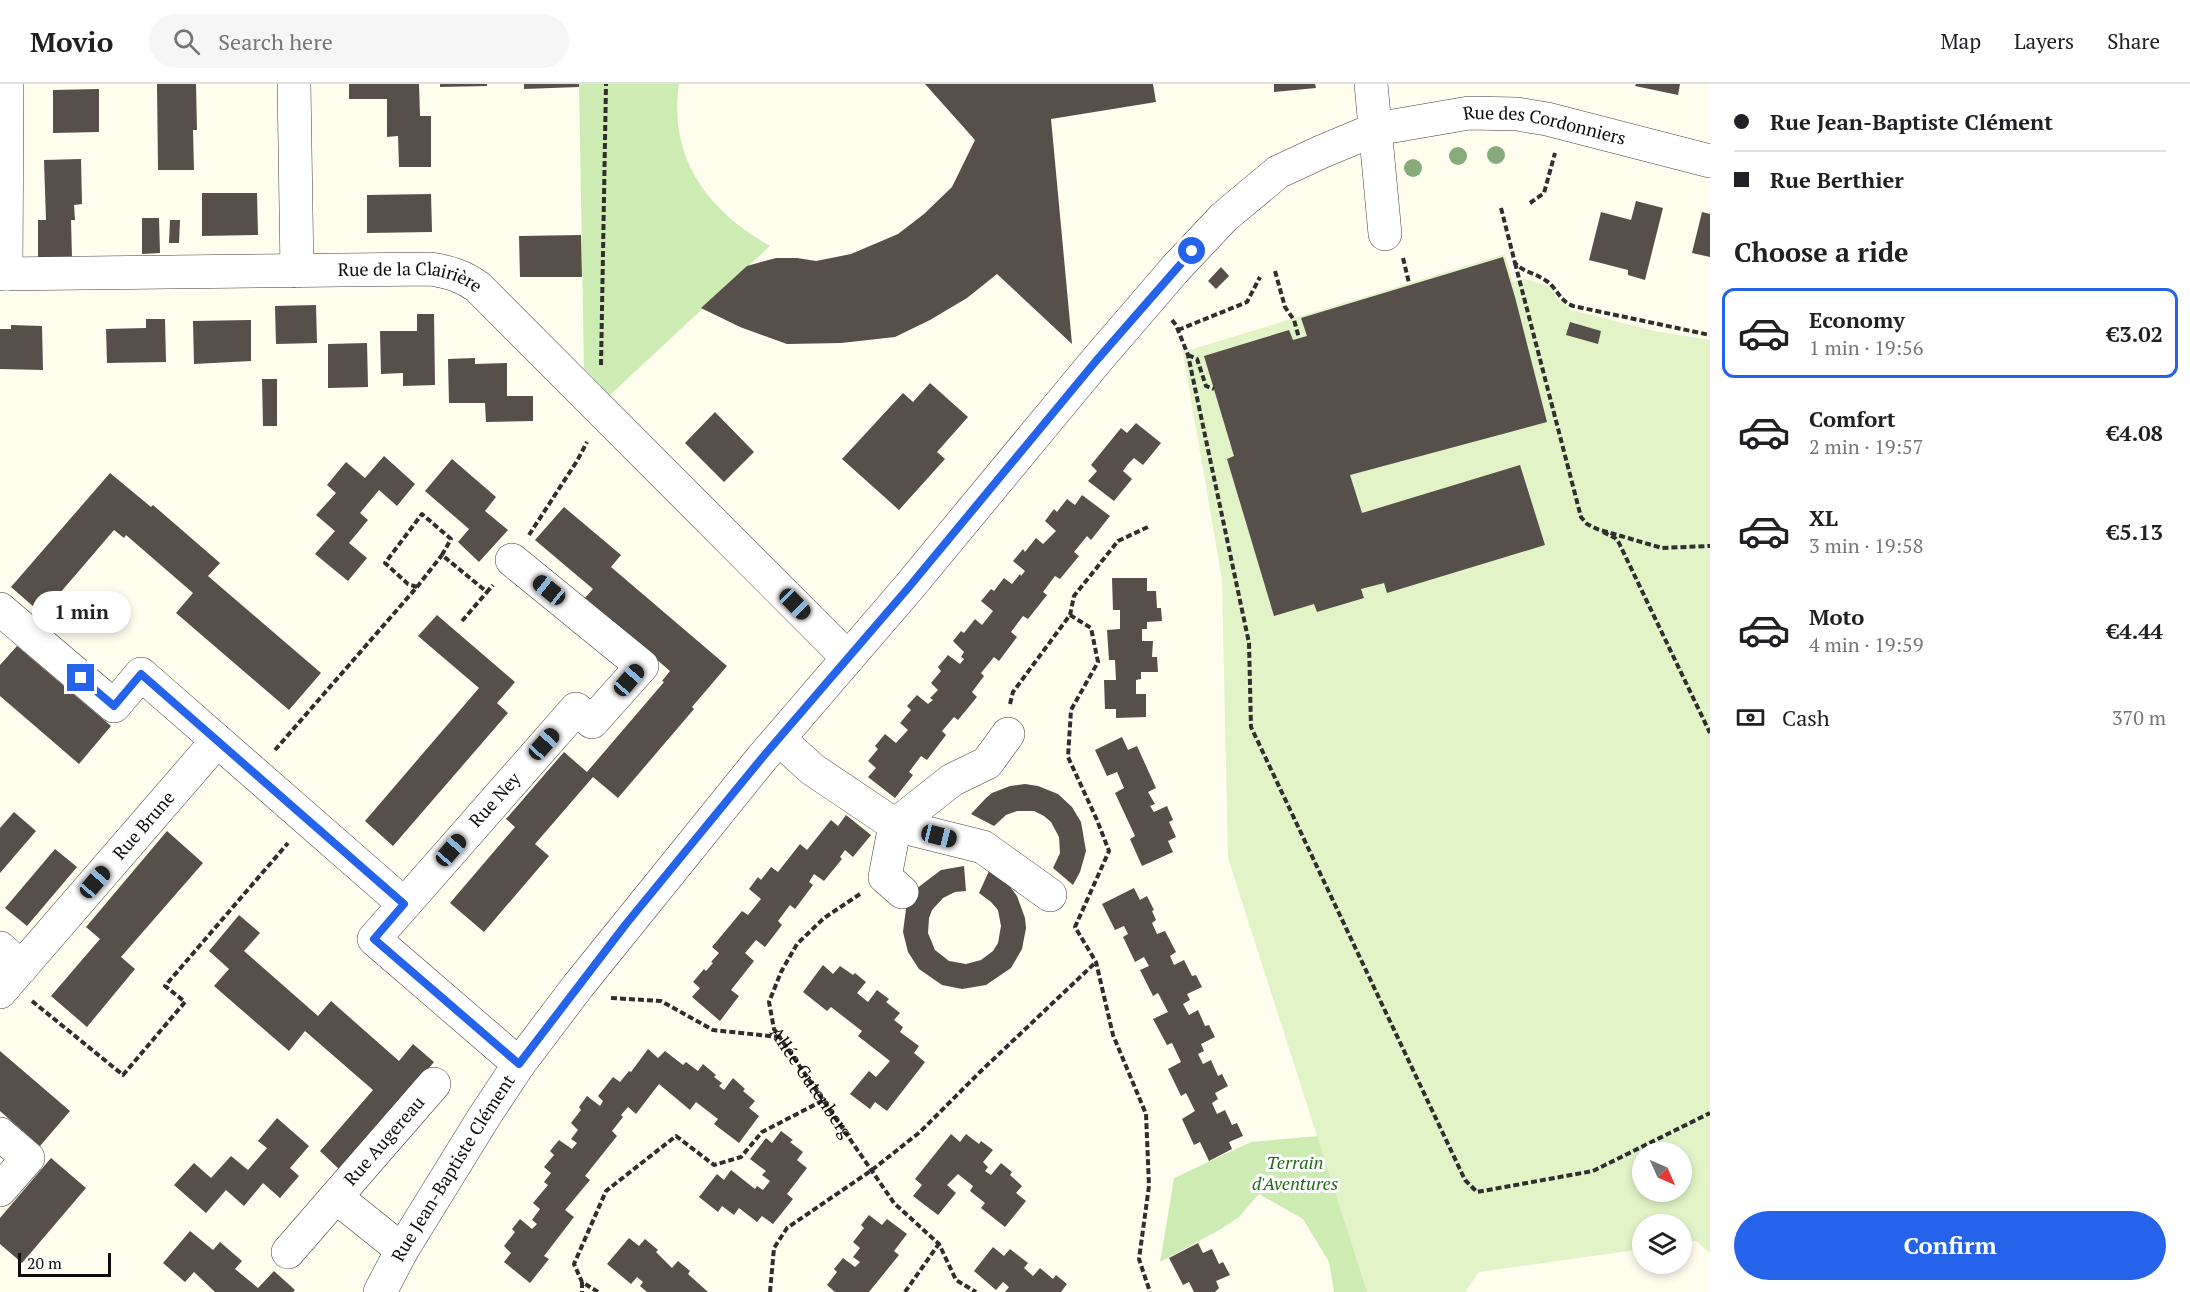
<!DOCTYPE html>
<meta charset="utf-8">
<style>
:root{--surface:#fff;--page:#f6f6f6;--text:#202124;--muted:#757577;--line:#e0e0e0;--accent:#2563eb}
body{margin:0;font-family:"PT Serif",serif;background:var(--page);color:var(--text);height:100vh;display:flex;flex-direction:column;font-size:22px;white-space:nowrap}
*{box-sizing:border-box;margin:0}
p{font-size:20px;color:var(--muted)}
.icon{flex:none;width:33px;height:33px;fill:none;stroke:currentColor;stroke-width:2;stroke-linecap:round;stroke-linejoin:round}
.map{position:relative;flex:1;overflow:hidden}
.sheet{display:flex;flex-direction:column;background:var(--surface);width:480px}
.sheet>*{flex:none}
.banner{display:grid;align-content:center;height:132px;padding:0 24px;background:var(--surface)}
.needle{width:39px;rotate:135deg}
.tools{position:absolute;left:1632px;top:1058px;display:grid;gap:12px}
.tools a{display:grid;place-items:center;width:60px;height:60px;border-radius:50%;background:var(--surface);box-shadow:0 3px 9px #0003;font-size:30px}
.scale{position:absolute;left:18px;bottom:15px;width:93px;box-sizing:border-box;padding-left:6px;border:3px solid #0d0d0d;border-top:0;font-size:16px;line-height:21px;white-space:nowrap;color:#0d0d0d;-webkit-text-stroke:4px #fff;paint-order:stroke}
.end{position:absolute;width:27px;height:27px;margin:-14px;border:8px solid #2563eb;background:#fff;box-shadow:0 0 0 3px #fff}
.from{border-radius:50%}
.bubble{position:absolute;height:42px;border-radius:21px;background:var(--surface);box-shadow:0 3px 9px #0003;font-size:20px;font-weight:700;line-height:42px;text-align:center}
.car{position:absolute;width:18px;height:36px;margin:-18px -9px;border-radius:8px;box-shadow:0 0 4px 2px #0007;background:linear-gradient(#222 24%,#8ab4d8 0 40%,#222 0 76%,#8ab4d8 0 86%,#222 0)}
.banner b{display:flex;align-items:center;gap:21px;height:57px;font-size:22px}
.banner b+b{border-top:2px solid var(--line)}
.banner i{width:15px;height:15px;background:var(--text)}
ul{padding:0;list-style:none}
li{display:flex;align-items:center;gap:18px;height:90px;margin:0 12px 9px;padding:0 12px;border:3px solid transparent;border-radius:12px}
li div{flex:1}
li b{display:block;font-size:22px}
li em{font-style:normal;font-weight:700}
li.selected{border-color:var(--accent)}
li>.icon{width:54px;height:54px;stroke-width:1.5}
h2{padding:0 24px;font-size:27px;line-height:72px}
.pay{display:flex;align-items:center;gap:15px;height:66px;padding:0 24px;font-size:22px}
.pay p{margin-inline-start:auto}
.primary-button{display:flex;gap:12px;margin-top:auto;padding:12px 24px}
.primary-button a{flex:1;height:69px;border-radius:36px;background:var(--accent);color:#fff;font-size:24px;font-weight:700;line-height:69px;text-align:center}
header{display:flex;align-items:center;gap:36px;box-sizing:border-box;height:84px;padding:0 30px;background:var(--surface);border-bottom:2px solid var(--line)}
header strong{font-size:28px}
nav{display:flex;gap:33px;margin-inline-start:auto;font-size:21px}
.search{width:420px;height:54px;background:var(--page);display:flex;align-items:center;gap:15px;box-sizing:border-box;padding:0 21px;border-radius:33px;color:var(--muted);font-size:22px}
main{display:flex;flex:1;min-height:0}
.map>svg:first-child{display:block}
.green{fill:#cdecb4}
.pitch{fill:#e1f3c7;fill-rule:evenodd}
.building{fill:#574f49}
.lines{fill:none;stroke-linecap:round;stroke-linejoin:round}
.minor-casing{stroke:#404040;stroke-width:34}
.path{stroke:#2f2f2f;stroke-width:4;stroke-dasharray:6 3;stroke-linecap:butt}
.minor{stroke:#fff;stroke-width:33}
.tree{fill:#87ac79}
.route{stroke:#2563eb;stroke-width:8}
.labels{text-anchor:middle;stroke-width:6;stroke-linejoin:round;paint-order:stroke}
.street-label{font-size:18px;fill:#0d0d0d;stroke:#fff}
.park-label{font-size:18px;font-style:italic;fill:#246a19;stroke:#fff}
</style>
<header>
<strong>Movio</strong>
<div class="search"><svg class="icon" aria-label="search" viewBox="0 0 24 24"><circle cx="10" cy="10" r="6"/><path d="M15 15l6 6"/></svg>Search here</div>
<nav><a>Map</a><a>Layers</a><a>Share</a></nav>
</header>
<main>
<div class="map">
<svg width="1710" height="1208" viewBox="0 0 1710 1208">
<rect width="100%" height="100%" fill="#fffdee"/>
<path class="green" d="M579 0H679C668 74 708 127 770 162L610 311 584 284Z
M1319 1052 1368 1208H1334L1329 1178 1303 1135 1259 1110 1239 1133 1221 1145 1160 1178 1174 1094 1251 1058Z"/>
<path class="pitch" d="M1505 170 1513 198 1526 195 1551 203 1555 212 1571 226 1654 247 1710 256V1169L1696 1157 1682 1159V1140H1642V1165L1479 1188 1465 1208H1367L1228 774 1222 496 1183 268ZM1642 1068H1682V1107H1642Z"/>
<path class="building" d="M157 0H196L197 46H193L194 86H158Z
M349 0H419L420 32H431V83H399L398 52 387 53V15H349Z
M440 0H487V2L440 3Z
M524 0H579V3L524 5Z
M925 0H1153L1156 18 1051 35 1072 260 997 190 967 214 930 236 895 253 841 259 787 260 740 243 701 224 747 182 776 174H797L816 177 851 170 898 150 924 130 952 103 975 56Z
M1274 0H1315L1316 4 1274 8Z
M1636 0H1680L1678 11 1635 2Z
M99 5V48L53 49V6Z
M81 75 82 120 74 121 75 136H71L72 174 38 175V136H46L44 76Z
M202 109H257L258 151 202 152Z
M431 110 432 148 367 149V111Z
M1636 117 1663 124 1645 196 1628 191V186L1589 176 1601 128 1631 136Z
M1702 128 1710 130V173L1692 169Z
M142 134H159L160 169 142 170Z
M170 136H180L179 159H169Z
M581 151 582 193H520L519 152Z
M1503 173 1515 213 1547 338 1350 391 1362 429 1520 381 1545 461 1387 509 1384 499 1361 505 1364 514 1317 528 1314 520 1274 532 1227 375 1234 372 1204 272 1289 246 1293 256 1307 252 1301 234Z
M1221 183 1229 192 1216 205 1208 197Z
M316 221 317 259 276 260 275 222Z
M417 230H434L435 301 403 302V289L381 290 380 247H417Z
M146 235H165L166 278 107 279 106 245 146 244Z
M251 236V277L194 280 193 237Z
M1570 238 1601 247 1598 260 1566 251Z
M11 241 42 242 43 286 0 285V245H11Z
M367 259 368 303 328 304V260Z
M475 274V280L507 279V312H533V337L486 338 485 319H449L448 275Z
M262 295H277V342H263Z
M930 299 968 333 937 368 945 375 899 426 842 375 903 309 913 318Z
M715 328 754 368 724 398 685 359Z
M1136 339 1161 359 1143 381 1134 374 1128 380 1123 387 1132 395 1114 417 1088 397 1097 387 1091 381 1121 344 1127 349Z
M384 372 415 400 397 422 379 406 360 429 368 436 349 459 367 474 348 497 315 470 335 447 316 431 336 409 327 401 346 378 365 394Z
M452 375 496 413 485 427 508 446 479 478 458 458 469 445 425 407Z
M110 389 151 423 153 421 220 479 208 492 321 589 289 626 176 529 193 509 126 451 124 454 114 446 42 530 11 503Z
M1082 411 1110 432 1091 456 1087 452 1074 468 1079 472 1060 495 1055 492 1043 508 1047 511 1028 535 1023 532 1011 548 1017 553 999 577 994 573 981 589 984 592 972 608 977 613 958 636 954 633 942 647 946 651 927 676 921 672 909 688 913 691 895 714 868 693 876 684 868 677 878 665 875 662 885 650 896 659 908 646 900 639 911 626 907 622 917 611 928 620 933 616 930 614 938 606 931 599 941 587 938 583 948 571 960 580 964 575 961 573 964 568 953 557 961 547 964 549 975 535 982 541 993 527 981 517 991 505 994 507 1004 494 1012 500 1020 490 1021 492 1025 487 1013 477 1023 465 1025 468 1036 454 1043 460 1056 447 1045 437 1054 425 1057 428 1067 415 1075 421Z
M564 423 621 471 611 483 727 582 692 623 694 625 618 714 593 693 535 760 549 772 484 848 450 819 515 743 506 735 564 668 587 688 664 598 662 597 670 587 585 514 593 505 535 456Z
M1112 494H1147V507H1156L1157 524H1161L1162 537 1147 538V545H1142V557H1153L1152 573H1157L1158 588H1141V595L1136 596V610H1146V633L1116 634V625H1105L1104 596H1116L1115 576H1109L1107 546 1120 545V526H1113Z
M437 531 515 598 497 619 508 629 393 762 365 737 479 604 418 552Z
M17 562 111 642 79 680 0 612V581Z
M1122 653 1128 666 1137 662 1156 704 1148 708 1155 720 1150 722 1154 728 1167 722 1173 736 1169 738 1176 753 1168 757 1173 768 1142 782 1130 755 1135 752 1115 709 1124 704 1117 688 1107 692 1095 666Z
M1025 700 1038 702 1058 710 1072 723 1081 738 1086 767 1080 788 1073 801 1053 784 1060 769 1059 753 1051 738 1044 732 1034 727H1017L1006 731 994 742 971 730 986 714 992 709 1010 702Z
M14 728 36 747 0 789V744Z
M846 731 871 751 853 773 845 766 840 773 842 775 824 797 814 790 809 798 813 801 795 825 790 821 778 837 782 841 765 863 756 856 745 869 754 877 731 906 739 912 720 937 692 913 700 904 693 898 704 885 706 887 713 879 711 878 719 869 712 863 742 827 748 831 761 815 749 805 758 793 761 796 771 783 778 788 800 760 807 766 831 736 838 742Z
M167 747 203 779 121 873 135 885 87 943 51 912 100 855 86 843Z
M55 765 77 783 27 842 5 824Z
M964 782 966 807 955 808 943 814 932 826 929 834 928 849 935 866 949 877 966 880 981 876 993 867 998 859 1001 842 998 826 991 818 979 809 989 787 1008 800 1017 812 1025 834 1026 844 1022 865 1011 884 986 901 962 905 942 901 919 885 908 868 903 848 906 825 916 805 941 786Z
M1134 804 1140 816 1147 812 1154 826 1152 827 1156 836 1152 839 1157 850 1165 847 1176 868 1170 872 1174 881 1184 876 1192 892 1196 891 1202 903 1187 910 1190 916 1183 920 1189 931 1198 926 1205 942 1209 941 1215 953 1201 960 1204 967 1198 970 1203 980 1211 976 1218 992 1222 990 1228 1002 1215 1009 1218 1015 1212 1019 1217 1030 1225 1026 1232 1041 1237 1039 1243 1052 1229 1058 1232 1065 1209 1077 1200 1058 1194 1061 1182 1035 1195 1027 1186 1009 1181 1012 1168 985 1181 978 1172 959 1167 961 1153 935 1168 928 1158 909 1153 912 1140 886 1149 882 1144 873 1135 878 1123 853 1128 850 1124 842 1115 846 1102 820Z
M239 831 260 849 244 867 318 932 331 917 399 977 413 960 434 978 341 1087 320 1067 373 1006 305 947 289 967 214 902 229 885 209 867Z
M823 881 833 890 840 882 853 891 855 889 866 898 857 909 868 918 877 906 889 915 886 918 900 929 894 936 903 943 900 948 919 962 914 969 925 978 887 1027 875 1018 870 1025 850 1010 869 987 876 993 890 977 858 952 862 947 831 923 827 927 803 908Z
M648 965 658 974 665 967 683 981 686 978 698 987 703 980 716 991 714 993 722 999 719 1002 724 1006 733 994 745 1005 743 1007 755 1017 749 1024 759 1032 739 1059 714 1040 718 1035 696 1018 690 1026 659 1000 636 1030 628 1023 621 1031 623 1033 612 1047 617 1052 585 1092 590 1096 565 1126 574 1133 544 1172 549 1175 530 1199 504 1178 511 1169 504 1162 515 1148 512 1145 520 1135 532 1145 537 1140 532 1136 540 1125 533 1119 548 1101 544 1098 551 1089 544 1083 554 1071 550 1067 559 1056 572 1065 577 1059 571 1055 578 1046 571 1039 581 1026 579 1023 587 1012 600 1022 603 1017 598 1012 613 993 620 998 629 987 631 988Z
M0 967 70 1027 40 1062 0 1027Z
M277 1034 309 1062 290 1084 299 1092 280 1114 263 1099 244 1122 226 1106 206 1129 174 1101 194 1079 211 1094 231 1072 248 1086 267 1064 258 1057Z
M781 1047 793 1056 790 1058 803 1068 797 1076 807 1084 787 1110 793 1115 773 1140 762 1132 757 1138 739 1124 734 1131 722 1122 718 1128 699 1113 717 1090 724 1096 731 1086 755 1105 757 1102 763 1106 770 1097 762 1091 766 1087 750 1075 766 1054 772 1059Z
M951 1050 960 1058 966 1050 979 1060 981 1057 993 1066 983 1078 988 1083 985 1087 991 1091 1001 1079 1012 1088 1010 1091 1022 1102 1016 1109 1026 1117 1005 1143 981 1124 985 1119 970 1107 973 1102 958 1090 947 1101 956 1109 938 1131 913 1112 922 1101 915 1095Z
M51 1074 86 1104 22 1179 0 1160V1134Z
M869 1131 882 1141 887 1135 907 1150 894 1167 899 1171 869 1208H835L827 1201 837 1188 834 1185 843 1174 855 1183 860 1178 853 1173 860 1164 853 1158 864 1144 861 1141Z
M190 1147 213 1166 220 1158 242 1177 235 1185 258 1204 274 1187 295 1206 293 1208H215L194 1188 185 1198 163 1179Z
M629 1154 639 1162 645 1155 658 1166 656 1168 672 1184 678 1177 690 1187 688 1190 708 1208H647L640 1202 643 1198 637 1193 631 1200 607 1180Z
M1198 1159 1203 1169 1212 1165 1219 1180 1223 1178 1230 1191 1216 1197 1219 1204 1215 1208H1194L1189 1198 1183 1201 1169 1174Z
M993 1163 1004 1172 1010 1165 1028 1179 1024 1184 1033 1192 1040 1184 1053 1195 1056 1191 1067 1200 1061 1208H1005L1009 1203 1003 1198 996 1206 974 1187Z"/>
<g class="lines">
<defs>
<g id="minor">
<path d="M294 0 297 187"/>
<path d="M1371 0 1385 150"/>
<path id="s2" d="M0 190 431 185C449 188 463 192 478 203L848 574"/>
<path d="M6 190 7 0"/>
<path d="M512 476 642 582 592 638 576 625 374 855 519 980"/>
<path d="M0 525 114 622 141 590 404 820"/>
<path d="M779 655 812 685 895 741 983 763 1050 811"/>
<path d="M902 808 885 793 895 741 952 696 987 679 1008 650"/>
<path d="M0 864 22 883"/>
<path id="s3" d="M0 908 217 657"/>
<path d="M0 1050 28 1074 0 1106"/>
<path d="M336 1113 402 1166"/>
<path id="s4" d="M288 1168 434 1000"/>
<path id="s5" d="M380 1208 402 1166 484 1033 519 980 578 902 762 674 909 503 1096 277 1176 184 1224 133 1278 88 1321 68 1376 45 1469 29 1517 30 1547 35 1710 77"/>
</g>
</defs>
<use href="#minor" class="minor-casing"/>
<g class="path">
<path d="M1530 119 1544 109 1555 69"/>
<path d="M1501 124 1515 179C1523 188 1535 189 1545 196 1557 203 1559 217 1573 222L1710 251"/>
<path d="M1403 174 1409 199"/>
<path d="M1515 179 1581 433 1587 440 1597 445 1662 464 1710 462"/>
<path d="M1275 187 1285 223 1294 236 1299 254"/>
<path d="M1172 236 1176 241 1188 271 1249 559 1251 643 1465 1096 1477 1108 1593 1087 1710 1029"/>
<path d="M1178 246 1247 218 1260 193"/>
<path d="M1188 271 1197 275 1206 302 1214 305"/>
<path d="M601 281 606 0"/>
<path d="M1603 448 1615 454 1619 459 1710 649"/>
<path d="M529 451 577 377 587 358"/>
<path d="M417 503 408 500 385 479 422 430 451 455 442 471 487 508 493 501"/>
<path d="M1070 531 1091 544 1098 578 1071 626 1068 673 1097 736 1109 767 1075 843 1096 878 1113 951 1146 1030 1149 1102 1139 1175 1150 1208"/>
<path d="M462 537 487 508"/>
<path d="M1010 620 1013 608 1070 531 1074 512 1118 457 1150 442"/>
<path d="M275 666 417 503 442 471"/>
<path id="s1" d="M860 810 824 834 797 860 781 888 769 918 774 945 894 1119 939 1160 956 1196 976 1208"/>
<path d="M611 914 661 917 713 946 779 953"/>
<path d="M32 917 123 991 185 918 165 902 288 759"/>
<path d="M582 1198V1208"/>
<path d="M598 1208 582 1198 574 1180 606 1107 676 1052 714 1081 741 1073 762 1048 824 1016"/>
<path d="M770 1208 774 1164 787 1144 872 1086 920 1048 981 987 1096 878"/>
<path d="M905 1208 938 1161"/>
</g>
<use href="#minor" class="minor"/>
</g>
<g class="tree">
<circle cx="1496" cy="71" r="9"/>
<circle cx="1458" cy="72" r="9"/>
<circle cx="1413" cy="84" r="9"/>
</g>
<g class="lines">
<path class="route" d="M81 594 114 622 141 590 404 820 374 855 519 980 626 840 762 674 909 503 1096 277 1192 167"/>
</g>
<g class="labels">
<g class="street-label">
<text dy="6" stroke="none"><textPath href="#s5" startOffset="1718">Rue des Cordonniers</textPath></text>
<text dy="6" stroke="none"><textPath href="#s2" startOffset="411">Rue de la Clairière</textPath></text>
<text transform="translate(495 716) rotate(-48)" y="6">Rue Ney</text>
<text dy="6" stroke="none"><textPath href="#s3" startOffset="220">Rue Brune</textPath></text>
<text dy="6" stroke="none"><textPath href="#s1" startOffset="238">Allée Gutenberg</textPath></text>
<text dy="6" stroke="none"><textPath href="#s4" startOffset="147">Rue Augereau</textPath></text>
<text dy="6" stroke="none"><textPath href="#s5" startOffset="144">Rue Jean-Baptiste Clément</textPath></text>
</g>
<g class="park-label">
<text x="1295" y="1085">Terrain<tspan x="1295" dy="21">d'Aventures</tspan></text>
</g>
</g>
</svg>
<div class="tools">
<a><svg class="needle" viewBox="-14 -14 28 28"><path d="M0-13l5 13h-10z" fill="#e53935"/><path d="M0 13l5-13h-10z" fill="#757577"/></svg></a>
<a><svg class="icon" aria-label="layers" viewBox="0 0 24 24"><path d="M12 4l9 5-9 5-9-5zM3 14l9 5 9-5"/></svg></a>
</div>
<div class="scale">20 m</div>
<i class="end from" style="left:1192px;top:167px"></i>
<i class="end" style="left:81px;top:594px"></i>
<div class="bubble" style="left:32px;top:507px;width:99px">1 min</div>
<i class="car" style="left:549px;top:506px;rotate:309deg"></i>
<i class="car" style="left:795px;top:520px;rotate:135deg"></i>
<i class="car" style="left:629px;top:596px;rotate:41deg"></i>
<i class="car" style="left:544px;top:660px;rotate:42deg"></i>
<i class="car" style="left:939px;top:752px;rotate:104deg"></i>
<i class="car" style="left:451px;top:766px;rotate:41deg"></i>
<i class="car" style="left:95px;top:798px;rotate:41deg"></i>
</div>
<section class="sheet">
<div class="banner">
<b><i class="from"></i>Rue Jean-Baptiste Clément</b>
<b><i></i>Rue Berthier</b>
</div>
<h2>Choose a ride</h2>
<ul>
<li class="selected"><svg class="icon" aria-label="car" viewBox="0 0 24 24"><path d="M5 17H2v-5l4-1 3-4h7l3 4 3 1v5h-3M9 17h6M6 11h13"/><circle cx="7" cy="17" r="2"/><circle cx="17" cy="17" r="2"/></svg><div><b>Economy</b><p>1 min · 19:56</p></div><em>€3.02</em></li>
<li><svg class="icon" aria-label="car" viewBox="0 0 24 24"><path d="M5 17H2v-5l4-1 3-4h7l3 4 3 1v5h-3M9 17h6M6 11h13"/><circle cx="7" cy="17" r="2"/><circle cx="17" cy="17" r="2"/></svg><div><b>Comfort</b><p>2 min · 19:57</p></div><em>€4.08</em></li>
<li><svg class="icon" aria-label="car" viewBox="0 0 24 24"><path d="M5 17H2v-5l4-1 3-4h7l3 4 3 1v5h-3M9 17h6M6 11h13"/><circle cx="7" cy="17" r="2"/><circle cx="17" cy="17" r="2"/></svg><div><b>XL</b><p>3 min · 19:58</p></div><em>€5.13</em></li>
<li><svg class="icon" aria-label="car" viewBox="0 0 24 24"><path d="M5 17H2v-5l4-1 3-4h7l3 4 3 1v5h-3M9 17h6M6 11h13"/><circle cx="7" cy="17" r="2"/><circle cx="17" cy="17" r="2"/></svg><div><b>Moto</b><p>4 min · 19:59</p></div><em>€4.44</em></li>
</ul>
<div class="pay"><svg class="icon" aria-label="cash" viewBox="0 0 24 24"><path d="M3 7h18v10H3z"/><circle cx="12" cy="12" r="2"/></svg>Cash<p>370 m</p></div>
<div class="primary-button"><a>Confirm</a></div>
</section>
</main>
